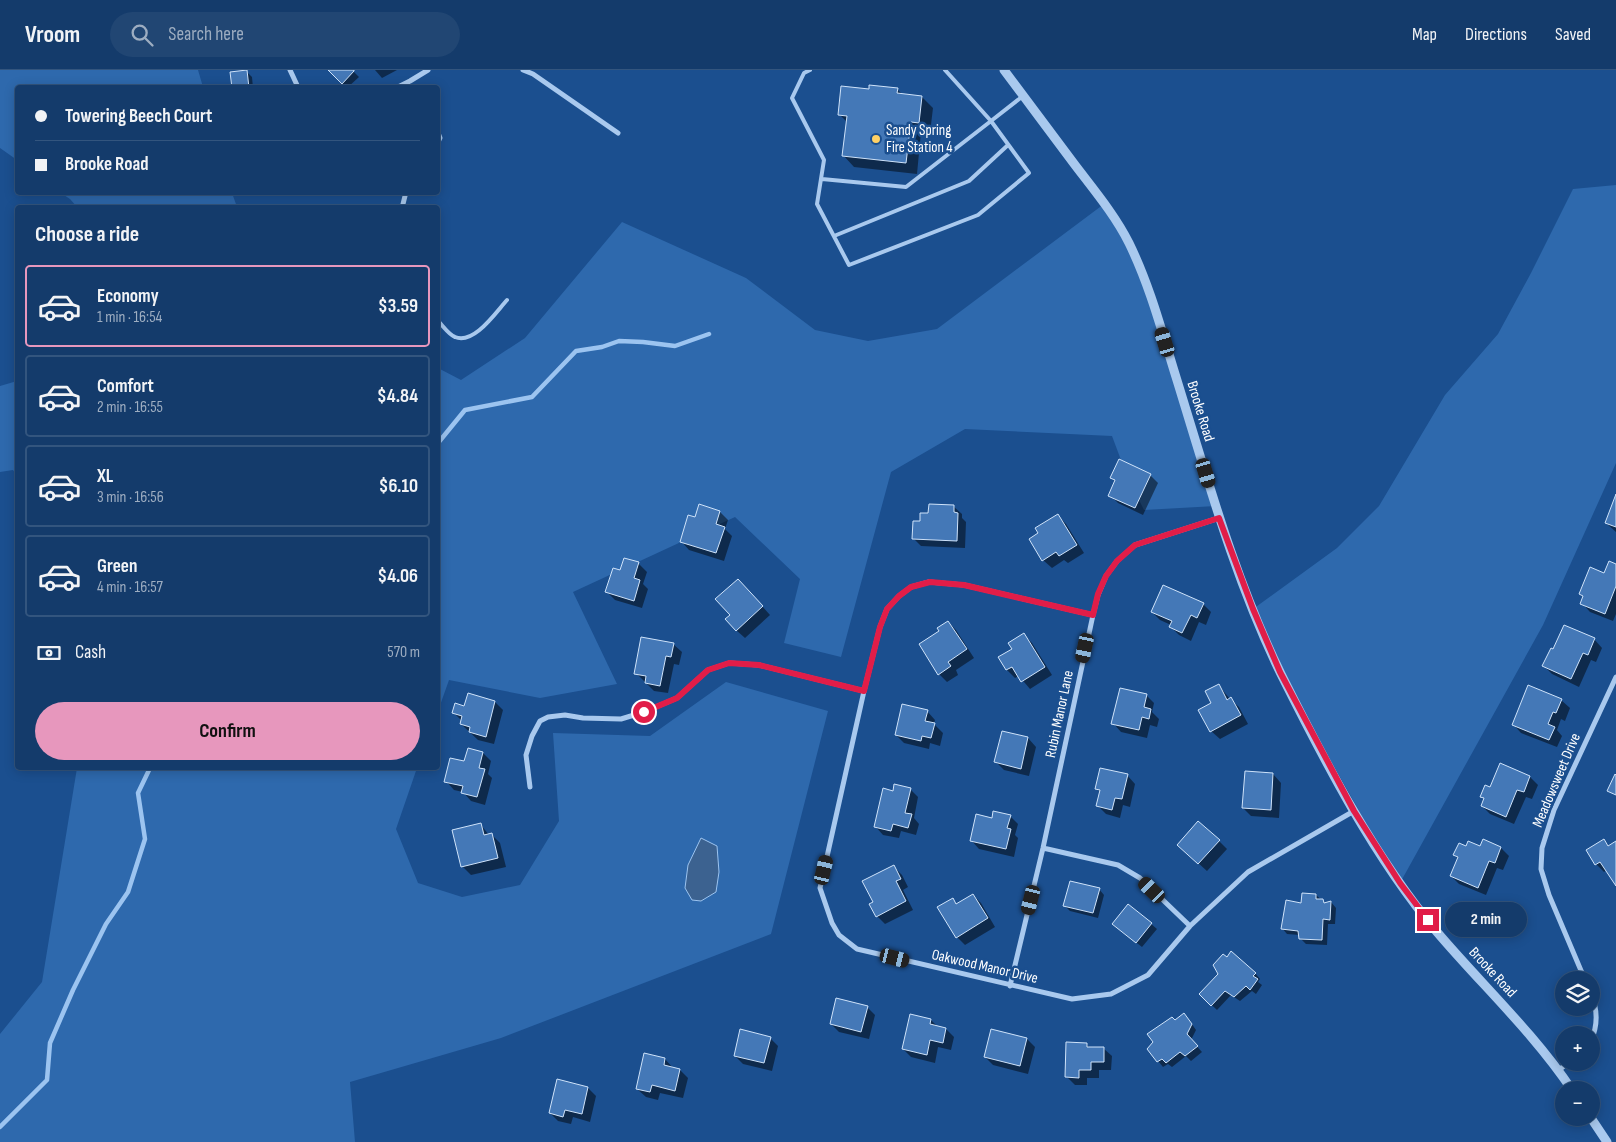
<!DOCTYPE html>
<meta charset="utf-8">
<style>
:root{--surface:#143b6b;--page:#214673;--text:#f1f3f6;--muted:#9dadc1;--line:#33557e;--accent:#e797bd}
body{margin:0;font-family:"Sofia Sans Condensed",sans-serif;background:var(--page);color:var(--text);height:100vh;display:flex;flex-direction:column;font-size:19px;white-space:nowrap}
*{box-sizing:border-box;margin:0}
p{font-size:16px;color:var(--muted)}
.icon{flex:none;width:28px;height:28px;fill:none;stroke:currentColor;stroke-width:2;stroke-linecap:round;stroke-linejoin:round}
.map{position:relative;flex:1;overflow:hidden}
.sheet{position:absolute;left:15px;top:135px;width:425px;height:565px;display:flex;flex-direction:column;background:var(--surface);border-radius:5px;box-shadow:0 2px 12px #0003,0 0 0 1px var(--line)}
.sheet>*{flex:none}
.banner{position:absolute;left:15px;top:15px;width:425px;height:110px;border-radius:5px;box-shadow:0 2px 12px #0003,0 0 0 1px var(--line);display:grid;align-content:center;height:110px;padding:0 20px;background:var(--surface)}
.controls{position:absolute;left:1555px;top:901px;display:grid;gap:10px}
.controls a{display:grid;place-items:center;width:45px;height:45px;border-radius:50%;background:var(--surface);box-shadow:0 2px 12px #0003,0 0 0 1px var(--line);font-size:25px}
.end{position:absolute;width:22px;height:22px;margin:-11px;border:6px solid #e11d48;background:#fff;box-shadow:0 0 0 2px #fff}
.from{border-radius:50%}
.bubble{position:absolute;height:35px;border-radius:18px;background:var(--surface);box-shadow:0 2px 12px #0003,0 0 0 1px var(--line);font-size:16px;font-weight:700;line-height:35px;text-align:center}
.car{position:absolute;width:15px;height:30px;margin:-15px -8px;border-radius:6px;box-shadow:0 0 4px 1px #0007;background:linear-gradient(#222 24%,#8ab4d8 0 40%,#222 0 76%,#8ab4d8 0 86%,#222 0)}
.banner b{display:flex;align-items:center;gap:18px;height:48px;font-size:19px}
.banner b+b{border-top:1px solid var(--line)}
.banner i{width:12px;height:12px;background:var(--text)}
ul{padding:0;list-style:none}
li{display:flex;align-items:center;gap:15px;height:82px;margin:0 10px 8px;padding:0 10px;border:2px solid var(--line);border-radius:5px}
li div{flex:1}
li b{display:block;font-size:19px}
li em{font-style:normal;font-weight:700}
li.current{border-color:var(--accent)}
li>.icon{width:45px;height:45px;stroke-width:1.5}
h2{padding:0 20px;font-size:22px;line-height:60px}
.pay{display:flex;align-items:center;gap:12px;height:55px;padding:0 20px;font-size:19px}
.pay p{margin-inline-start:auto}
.button{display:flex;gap:10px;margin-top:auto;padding:10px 20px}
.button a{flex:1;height:58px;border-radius:30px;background:var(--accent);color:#111;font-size:20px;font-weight:700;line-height:58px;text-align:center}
header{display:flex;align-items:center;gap:30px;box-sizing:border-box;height:70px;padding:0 25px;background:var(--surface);border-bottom:1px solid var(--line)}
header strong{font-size:24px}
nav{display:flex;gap:28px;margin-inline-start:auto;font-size:18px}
.search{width:350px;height:45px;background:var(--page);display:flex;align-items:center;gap:12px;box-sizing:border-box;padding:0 18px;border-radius:28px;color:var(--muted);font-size:19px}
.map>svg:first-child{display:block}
.green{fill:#2e69ad}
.water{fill:#3c6290;stroke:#9cc4f0}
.shadow{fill:#0007}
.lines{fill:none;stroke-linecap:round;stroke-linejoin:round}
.stream{stroke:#9cc4f0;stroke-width:4.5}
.building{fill:#4478b7;stroke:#cfe3fa}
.service{stroke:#a9c9ee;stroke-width:4}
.minor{stroke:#a9c9ee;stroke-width:5}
.tertiary{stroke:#a9c9ee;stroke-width:9}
.route{stroke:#e11d48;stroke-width:6}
.poi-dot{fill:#ffd166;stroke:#1b4f8f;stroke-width:2}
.labels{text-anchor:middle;stroke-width:5;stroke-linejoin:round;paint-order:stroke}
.poi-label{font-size:15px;fill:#fff;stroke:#1b4f8f;text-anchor:start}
.street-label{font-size:15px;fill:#fff;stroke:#1b4f8f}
</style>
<header>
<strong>Vroom</strong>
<div class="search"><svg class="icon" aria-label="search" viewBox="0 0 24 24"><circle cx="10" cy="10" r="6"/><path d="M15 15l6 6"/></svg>Search here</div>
<nav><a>Map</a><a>Directions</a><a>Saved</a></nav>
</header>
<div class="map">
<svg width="1616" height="1072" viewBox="0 0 1616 1072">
<rect width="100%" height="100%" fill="#1b4f8f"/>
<path class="green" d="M0 0H198L203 17 18 18 17 90 0 78Z
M1616 115V393L1543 555 1400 813 1280 601 1253 539 1337 478 1379 436 1445 325 1498 264 1531 203 1573 119Z
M61 123H232L237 137H77L70 129Z
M1104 134 1147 215 1216 436 1144 440 1127 406 1112 366 965 359 891 402 841 587 784 573 800 509 735 447 573 522 617 614 540 628 449 610 438 641V298L461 310 525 268 622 152 746 208 815 260 868 271 937 259Z
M17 311H18L17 406 13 400 0 402V316Z
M726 612 828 641 771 864 501 968 350 1012 355 1072H0V964L42 912 77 698H417L396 759 418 813 462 827 520 815 559 751 553 663 650 666Z"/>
<path class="water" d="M701 768 717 776 719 802 716 822 701 831 692 830 685 818 688 795Z"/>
<path class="shadow" d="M330 0H352L359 7 347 18Z
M375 0H397L382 8Z
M247 2 252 7 253 18H233Z
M897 19 903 25 922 27 933 38 930 63 921 62 917 104 854 97 843 85 847 52 839 44 870 21Z
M1150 405 1158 413 1143 445 1118 433 1110 425 1116 412 1111 407Z
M1616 428V462L1606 453Z
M700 436 720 442 728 450 725 459 732 466 724 491 689 480 681 471 696 448Z
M953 436 962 444V448L966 452 965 478 921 476 913 468 921 453 930 445Z
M1058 446 1066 454 1084 483 1068 493 1064 490 1052 498 1043 490Z
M638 493 647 502 643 514 648 519 642 538 615 530 607 522 621 501Z
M1616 495V544L1613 551 1590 542 1582 533 1584 527 1580 524Z
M746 518 770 545 745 568 736 560 732 545Z
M1203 534 1211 542 1206 555 1199 552 1191 571 1179 565 1171 557V555L1160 550 1152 542Z
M948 552 956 560 974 588 956 600 958 605 947 612 939 604 940 562Z
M1024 565 1032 573 1052 605 1030 619 1019 606 1015 608 1007 600 1000 588 1013 580Z
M1594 569 1602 578 1596 592 1591 590 1579 617 1552 604 1544 596 1554 581Z
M673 574 682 582 679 595 674 594 668 623 654 621 636 603Z
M1219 616 1230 629 1239 637 1248 654 1220 669 1211 661 1200 640 1213 633Z
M1146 625 1154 633 1152 642 1159 649 1157 657 1150 655 1147 668 1121 662 1113 653Z
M1561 630 1570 638 1565 651 1561 649 1557 660 1562 666 1557 677 1521 663 1513 654Z
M495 632 503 640 494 674 478 670 461 654 462 651 454 643 465 637Z
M927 641 935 650 934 654 943 663 940 676 930 673 929 679 904 673 896 665Z
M1028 668 1036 677 1029 706 1004 700 996 692Z
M483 683 491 691 488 704 492 708 485 735 471 731 463 722 454 720 446 711 465 693Z
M1500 694 1530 707 1538 715 1532 729 1526 727 1514 754 1490 744 1482 736 1485 730 1482 726 1490 718Z
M1273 704 1281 713 1279 748 1251 746 1243 738Z
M1127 705 1135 714 1130 737 1123 735 1120 748 1106 744 1098 736 1101 723 1097 719Z
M910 719 918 727 914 748 919 754 916 765 901 761 899 768 883 765 875 756 893 722Z
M1010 746 1018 754 1015 765 1018 768 1014 787 979 779 971 770 992 749Z
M481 755 489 765H492L500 773 506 797 471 805 463 797Z
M1603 770 1609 776 1616 772V815L1607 800 1604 802 1596 794Z
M1219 771 1227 779 1207 801 1187 783Z
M1467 778H1501L1509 786 1503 800 1497 798 1486 825 1459 814 1451 806 1458 789 1455 785Z
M894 797 902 805 908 817 903 820 913 840 885 854 877 846 874 833Z
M1099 819 1104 825 1098 848 1070 841 1065 836Z
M973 825 981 833 995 857 965 875 957 867 952 830 957 835Z
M1316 825 1326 834 1331 832 1336 838 1335 854H1328L1327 875 1306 874 1300 868V865L1287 864 1282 858 1302 834Z
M1129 835 1157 859 1142 877 1119 859Z
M1255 903 1260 909 1258 912 1262 915 1256 924 1252 921 1240 931 1231 925 1217 940 1200 924Z
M867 937 875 945 869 969 839 962 831 954Z
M931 950 938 957 946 959 954 967 951 980 938 977 935 993 911 987 903 979Z
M1189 950 1196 960 1191 970 1202 982 1191 991 1186 986 1172 997 1168 994 1163 997 1158 991 1154 972 1175 951Z
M770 968 778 976 772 1001 743 994 735 986Z
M1027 969 1035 977 1028 1004 993 995 985 987Z
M1086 974 1090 978H1103L1112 986 1111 1000H1099V1008H1087V1015H1075L1067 1007Z
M665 989 673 998 680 1000 688 1008 683 1028 660 1023 658 1030 646 1027 637 1019Z
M558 1011 588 1018 596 1026 590 1052 573 1047 571 1054 558 1051 550 1043Z"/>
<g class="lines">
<path class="stream" d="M438 373 465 340 532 327 576 281 602 277 619 271 643 272 675 276 709 264
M0 1057 47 1010 50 973 73 920 106 854 128 822 145 769 138 723 150 698"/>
</g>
<path class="building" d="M247 0 249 18H232L230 2Z
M328 0H354V1L342 14Z
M869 15 898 18 897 23 922 26 919 53 911 52 906 93 842 86 847 46 838 45 841 16 869 19Z
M1119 389 1151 404 1135 438 1108 426 1115 410 1110 408Z
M1616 424V457L1605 453Z
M699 434 720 441 716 454 725 457 716 483 680 472 688 445 695 447Z
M929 434 954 435V442L958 443 957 471 912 469 913 451H920V443H928Z
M1058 444 1077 475 1059 486 1056 482 1042 491 1029 469 1038 463 1035 458Z
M624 488 639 492 634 508 640 510 634 531 605 522 613 498 620 500Z
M1609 491 1616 494V516L1605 544 1580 534 1583 526 1579 524 1590 497 1604 503Z
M738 509 763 536 736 561 725 549 730 545 715 529Z
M1163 515 1204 533 1197 548 1191 545 1182 563 1169 557 1172 551 1151 542Z
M948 551 967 579 948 592 951 596 938 605 919 574 939 561 937 558Z
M1564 555 1595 568 1588 585 1583 583 1571 609 1542 596 1551 578 1553 579Z
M1024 563 1045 597 1021 612 1012 597 1006 600 998 587 1012 579 1008 573Z
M641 567 674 573 671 587 666 586 660 616 645 613 646 606 634 604Z
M1219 614 1227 630 1231 627 1241 645 1210 662 1198 640 1211 633 1205 621Z
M1528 615 1562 629 1556 643 1553 642 1548 654 1555 657 1549 670 1512 655Z
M1120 618 1147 624 1144 637 1151 639 1149 649 1142 647 1139 660 1111 654Z
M468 623 495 631 486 667 469 662 470 657 460 654 462 646 452 643 455 633 464 636Z
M902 634 928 640 925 651 935 653 931 668 922 666 921 671 895 665Z
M1002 661 1028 667 1021 699 994 692Z
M468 678 483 682 479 698 485 699 477 727 461 723 463 716 444 712 450 688 464 691Z
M1500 693 1530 706 1524 722 1517 720 1506 747 1481 736 1484 728 1480 727 1485 715 1490 717Z
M1100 698 1128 704 1122 729 1115 728 1112 740 1096 736 1100 720 1095 719Z
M1245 701 1273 703 1271 740 1242 738Z
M1615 704 1616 705V725L1607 721Z
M894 714 911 718 905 743 912 744 908 758 893 754 891 761 874 757 883 718 893 721Z
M993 741 1011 745 1007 758 1011 759 1006 779 970 771 976 744 992 748Z
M1198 751 1220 770 1198 794 1177 775Z
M481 753 484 765 492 763 498 788 461 797 452 760Z
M1483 769 1501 777 1495 793 1489 791 1478 818 1450 806 1458 787 1453 785 1459 773 1466 776 1468 771 1480 776Z
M1604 769 1608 776 1616 771V816L1600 792 1595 795 1586 780Z
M894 795 901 809 896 811 906 831 876 847 869 834 873 832 862 811Z
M1070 811 1100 818 1093 843 1063 836Z
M1302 823 1316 824V829H1323L1324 833 1331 831 1330 850 1323 849 1322 870 1299 869 1298 861 1281 859 1286 830 1301 833Z
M973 824 988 848 956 868 937 837 953 828 956 834Z
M1128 834 1152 853 1136 873 1112 854Z
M1231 881 1256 903 1253 906 1258 909 1250 920 1246 916 1234 927 1225 921 1211 936 1199 924 1218 904 1213 895 1223 884 1227 887Z
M836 928 868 936 861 962 830 954Z
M1184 943 1192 954 1187 964 1198 976 1185 986 1180 982 1166 993 1162 989 1157 992 1147 979 1153 972 1147 964 1172 947 1175 950Z
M910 944 931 949 930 954 946 958 943 973 930 970 927 985 902 979Z
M740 959 771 967 764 993 734 986Z
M991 959 1027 968 1020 996 984 987Z
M1066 972 1087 973V977H1104V992H1091V1000H1079V1008L1065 1007Z
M644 983 665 988 664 995 680 999 675 1021 652 1015 650 1022 636 1019Z
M557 1009 588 1017 582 1044 565 1040 563 1047 549 1043Z"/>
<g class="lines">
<path class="service" d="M810 0 804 3 792 28 824 90 817 134 849 195 978 145 1029 103 991 51 1023 26
M822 109 906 117 991 51 945 0
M834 166 969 111 1008 75
M438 251C443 256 449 265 455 267 474 275 496 242 507 230"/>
<path class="minor" d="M290 0 297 15 300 18
M523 0 533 4 618 63
M396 18 410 11 428 0
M438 63 440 68 438 72
M402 138 406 122
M1093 545 964 515 929 512 911 517 899 526 887 539 880 557 864 621 820 818 832 853 839 865 857 879 1072 929 1111 924 1148 905 1190 856 1248 802 1354 741
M530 717 526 685 532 666 540 651 548 647 565 645 583 648 621 649 644 642 677 628 708 600 729 593 759 595 864 621
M1043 778 1118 795 1140 808 1190 856
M1585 910 1549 825 1541 799 1542 778 1554 740 1616 607
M1010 916 1043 778 1093 545 1098 525 1106 506 1117 491 1135 475 1219 448
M1591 924C1598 940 1598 955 1591 971
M1559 1000 1569 992"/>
<path class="tertiary" d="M1004 0C1028 32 1051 63 1075 95 1094 120 1115 145 1129 173 1150 216 1162 262 1176 307 1207 407 1235 510 1281 604 1325 692 1374 787 1437 862 1482 915 1533 962 1572 1020
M1591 1048 1607 1072"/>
</g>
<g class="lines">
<path class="route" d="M644 642 677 628 708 600 729 593 759 595 864 621 880 557 887 539 899 526 911 517 930 512 964 515 1093 545 1098 524 1106 506 1117 491 1135 475 1219 448 1253 539 1280 602 1354 741 1400 813 1428 850"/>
</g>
<circle class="poi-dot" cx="876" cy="69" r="5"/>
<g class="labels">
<g class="poi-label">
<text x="886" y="65">Sandy Spring<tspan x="886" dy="17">Fire Station 4</tspan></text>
</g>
<g class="street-label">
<text transform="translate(1201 341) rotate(73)" y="5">Brooke Road</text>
<text transform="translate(1059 644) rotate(-78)" y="5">Rubin Manor Lane</text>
<text transform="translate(1556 710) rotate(-67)" y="5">Meadowsweet Drive</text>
<text transform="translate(985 896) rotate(13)" y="5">Oakwood Manor Drive</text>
<text transform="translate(1493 902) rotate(47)" y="5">Brooke Road</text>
</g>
</g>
</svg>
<div class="controls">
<a><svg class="icon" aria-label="layers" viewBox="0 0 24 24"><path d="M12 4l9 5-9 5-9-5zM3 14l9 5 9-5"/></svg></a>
<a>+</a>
<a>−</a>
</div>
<i class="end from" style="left:644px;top:642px"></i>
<i class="end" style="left:1428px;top:850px"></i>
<div class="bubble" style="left:1445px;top:832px;width:82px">2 min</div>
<i class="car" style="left:1165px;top:272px;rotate:343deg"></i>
<i class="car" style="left:1206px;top:403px;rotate:163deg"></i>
<i class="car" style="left:1085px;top:578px;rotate:192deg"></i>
<i class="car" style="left:824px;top:800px;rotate:13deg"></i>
<i class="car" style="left:1152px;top:820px;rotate:314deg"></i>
<i class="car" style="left:1031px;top:830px;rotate:194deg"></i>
<i class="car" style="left:895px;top:888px;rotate:104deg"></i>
<div class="banner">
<b><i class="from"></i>Towering Beech Court</b>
<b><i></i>Brooke Road</b>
</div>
<section class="sheet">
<h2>Choose a ride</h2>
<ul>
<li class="current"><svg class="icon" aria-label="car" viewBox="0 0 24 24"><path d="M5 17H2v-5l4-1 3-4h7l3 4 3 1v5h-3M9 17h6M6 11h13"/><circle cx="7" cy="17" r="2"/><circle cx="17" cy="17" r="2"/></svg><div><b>Economy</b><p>1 min · 16:54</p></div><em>$3.59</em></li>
<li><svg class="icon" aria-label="car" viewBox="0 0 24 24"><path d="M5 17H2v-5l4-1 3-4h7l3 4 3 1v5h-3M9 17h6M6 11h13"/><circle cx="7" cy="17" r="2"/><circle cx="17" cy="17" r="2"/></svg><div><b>Comfort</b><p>2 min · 16:55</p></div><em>$4.84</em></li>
<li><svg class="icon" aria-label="car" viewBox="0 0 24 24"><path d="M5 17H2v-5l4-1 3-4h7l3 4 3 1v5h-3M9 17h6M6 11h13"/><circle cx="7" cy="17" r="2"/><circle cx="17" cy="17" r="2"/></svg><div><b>XL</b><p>3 min · 16:56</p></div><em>$6.10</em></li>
<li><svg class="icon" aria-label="car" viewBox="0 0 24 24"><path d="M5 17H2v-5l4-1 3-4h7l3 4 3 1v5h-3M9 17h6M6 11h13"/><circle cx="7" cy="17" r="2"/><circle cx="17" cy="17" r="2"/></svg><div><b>Green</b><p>4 min · 16:57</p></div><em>$4.06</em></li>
</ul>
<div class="pay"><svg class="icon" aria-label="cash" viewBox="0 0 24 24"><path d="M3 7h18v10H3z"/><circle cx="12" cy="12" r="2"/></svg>Cash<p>570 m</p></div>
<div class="button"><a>Confirm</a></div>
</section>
</div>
